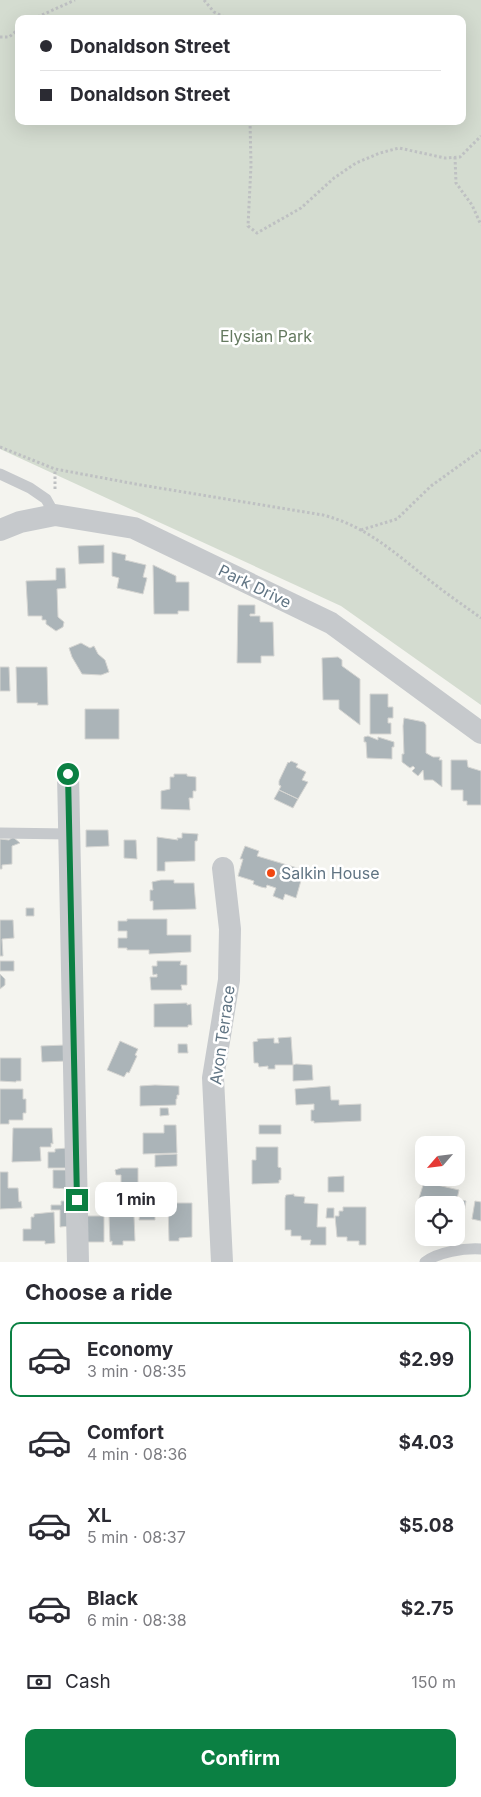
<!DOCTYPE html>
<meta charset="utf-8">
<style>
:root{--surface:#fff;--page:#f2f2f3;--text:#2b2b33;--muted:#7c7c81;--line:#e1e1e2;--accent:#0b8043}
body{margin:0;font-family:Inter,sans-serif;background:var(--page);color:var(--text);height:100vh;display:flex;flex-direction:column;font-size:19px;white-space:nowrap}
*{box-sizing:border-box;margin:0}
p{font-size:16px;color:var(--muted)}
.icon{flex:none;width:28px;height:28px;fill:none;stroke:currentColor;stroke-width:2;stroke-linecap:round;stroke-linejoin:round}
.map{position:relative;height:1262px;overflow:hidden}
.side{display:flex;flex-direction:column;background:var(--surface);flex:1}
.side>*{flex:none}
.top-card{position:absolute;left:15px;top:15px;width:451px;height:110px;border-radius:10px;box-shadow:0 5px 20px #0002;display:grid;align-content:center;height:110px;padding:0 25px;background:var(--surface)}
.needle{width:32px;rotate:242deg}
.buttons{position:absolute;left:415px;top:1136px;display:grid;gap:10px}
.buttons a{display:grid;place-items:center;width:50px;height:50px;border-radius:10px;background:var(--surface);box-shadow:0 5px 20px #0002;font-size:25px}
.end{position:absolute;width:22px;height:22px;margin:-11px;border:6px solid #0b8043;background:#fff;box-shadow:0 0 0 2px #fff}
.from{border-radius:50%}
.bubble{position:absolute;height:35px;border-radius:10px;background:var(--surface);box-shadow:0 5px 20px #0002;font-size:16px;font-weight:700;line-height:35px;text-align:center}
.top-card b{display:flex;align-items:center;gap:18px;height:48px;font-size:19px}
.top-card b+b{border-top:1px solid var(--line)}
.top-card i{width:12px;height:12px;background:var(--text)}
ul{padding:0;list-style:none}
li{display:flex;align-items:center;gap:15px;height:75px;margin:0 10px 8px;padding:0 15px;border:2px solid transparent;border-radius:10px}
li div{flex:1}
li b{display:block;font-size:19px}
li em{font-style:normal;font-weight:700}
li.active{border-color:var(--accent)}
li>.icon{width:45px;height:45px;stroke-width:1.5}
h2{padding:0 25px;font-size:22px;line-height:60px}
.pay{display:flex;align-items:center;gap:12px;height:55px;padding:0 25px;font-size:19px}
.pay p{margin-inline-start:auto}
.button{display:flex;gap:10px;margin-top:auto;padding:10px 25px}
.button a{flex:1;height:58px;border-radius:10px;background:var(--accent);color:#fff;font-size:20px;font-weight:700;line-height:58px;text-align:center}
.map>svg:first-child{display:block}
.green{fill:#d4dcd0;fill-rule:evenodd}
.building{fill:#abb4b8;stroke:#d5d5d2}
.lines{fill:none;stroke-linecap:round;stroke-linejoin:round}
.path{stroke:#bec0c2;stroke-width:3;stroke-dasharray:2.5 2.5;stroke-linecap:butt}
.lane{stroke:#c6c9cc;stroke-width:11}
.street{stroke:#c6c9cc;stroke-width:22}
.route{stroke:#0b8043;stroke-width:6}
.poi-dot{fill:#f24711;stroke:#fff;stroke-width:2}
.labels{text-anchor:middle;stroke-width:5;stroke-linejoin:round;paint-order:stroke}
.park-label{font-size:16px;fill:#657a60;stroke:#fff}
.street-label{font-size:16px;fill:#607483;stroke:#fff}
.poi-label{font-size:16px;fill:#607483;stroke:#fff;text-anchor:start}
</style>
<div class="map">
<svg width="481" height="1262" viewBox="0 0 481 1262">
<rect width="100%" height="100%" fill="#f4f4ef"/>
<path class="green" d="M0 0H481V705L341 606 0 449ZM19 19H462V121H19Z"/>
<path class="building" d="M104 545V563L79 564 78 546Z
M112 552 126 555 125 560 146 565 143 577 147 578 143 594 117 588 119 578 112 576Z
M153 565 176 576V582H189V611H178V614H154Z
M56 568H65L66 588 57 589 58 617 64 622 63 627 56 631 46 624V620H42V616H28L26 581 56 580Z
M238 605H255V614H250V616H260V622H273L274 656H261V663H237Z
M81 643 90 648 94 646 98 654 105 660 109 672 101 675 82 674 72 657 69 648Z
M338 657 342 660V666L360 679V725L339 709V700H323L322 658Z
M0 667H9L10 691H0Z
M16 667H47L48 705H37L38 703H17Z
M370 694H388V707H393V718H388V723H391V734H370Z
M85 709H119V739H85Z
M404 718 424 722 426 725V753L433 757H440L439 760H442V787L433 780H424L423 770 418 776 412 771 415 768 413 766 410 768 402 762V754H404L403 726Z
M368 736 378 740V737L394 742V747H392V759L367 758 366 742H364V737Z
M451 760H467L468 767 481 771V805H467V801H463V790H451Z
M291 761 298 764 296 767 306 772 302 780 308 782 298 799 279 790 281 786 279 785V781L288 762 289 763Z
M174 774H187V776L196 777V791H193V798H189L190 810 161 809V791L170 789V777H174Z
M279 790 298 799 293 808 274 799Z
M86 830H108L109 846 86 847Z
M182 833 198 834 197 841H195V861L165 862V871H157V837L178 840 177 838H182Z
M13 837 20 843 12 846V864L2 865V869H0V839L9 840Z
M124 840H136L137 859 124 858Z
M245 846 259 851 257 856 304 870 296 898 285 894 283 900 273 896 276 888 267 885 266 888 261 887 253 884 254 881 238 876 243 859H240Z
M161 880H174V883H194L196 909 153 910V901H150V890H153L152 882Z
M26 908H34V916H26Z
M127 919H167V935H191V952L149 954V950H127V948H118V938H127V931H118V921H127Z
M0 920H13L14 938 2 939 3 956H0Z
M0 961H14V971H0Z
M157 961H181L180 965H187V985H181L182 990H151L150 977H157V974L153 975 152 966H157Z
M0 974 5 979V985L0 989Z
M187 1003V1005L191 1004 192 1025H188V1027H154V1004Z
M291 1037 293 1065H275V1069H268V1066L259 1067 258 1063H254L253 1042 258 1041 257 1039 274 1038V1043H279L278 1038Z
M120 1041 138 1049 135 1055 137 1056 129 1073 127 1072 124 1077 107 1070Z
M178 1044H187L188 1053H178Z
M66 1045V1061L42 1062 41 1046Z
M0 1058H21V1081H16V1082L0 1081Z
M296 1064 312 1065 313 1080 293 1081V1065Z
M155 1085 179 1086V1095H177V1099H176V1105L140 1106V1086Z
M330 1086 331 1100H339V1105L361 1104V1121L314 1123V1121H311V1110H314V1104L296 1105 295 1089Z
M0 1089H23V1099H26V1113H23V1120H9V1124H0Z
M160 1108H168L169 1115 160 1116Z
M164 1125H176L177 1153 143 1154V1133H164Z
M259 1125H281V1134H259Z
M13 1128H52L53 1144 51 1143V1147H40L41 1161 12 1162Z
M256 1147H278V1167L281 1168V1180H279V1183L252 1184V1160H256Z
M68 1148 69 1168H48V1152H55V1149Z
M177 1154V1166L155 1167V1155Z
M121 1168H138V1201H131V1196H126V1193H121V1175H116L115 1170Z
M53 1170H69L68 1189 53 1188Z
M0 1172H8V1188H18L19 1202 21 1201 22 1208 0 1209Z
M344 1176V1192H328V1177Z
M424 1182 459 1190 457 1199 466 1201 463 1218 456 1216V1205H424V1210L416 1208Z
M294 1194V1196L305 1197 304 1203 318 1204 317 1227H326V1245H310L311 1240H301V1236H291V1230H285V1198L286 1195Z
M141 1200H154L155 1202V1220H139Z
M61 1201H70V1226L60 1227V1210H51V1205H61Z
M475 1201 481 1202V1221L472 1219Z
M168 1203H192V1237L179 1238V1241H169Z
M343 1207H366V1245H359V1241H347V1237H337L335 1216H339V1211H343Z
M327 1208H334V1218H326Z
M54 1212 55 1243 45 1244V1241H23V1229H31V1217H34V1214Z
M79 1216H104V1242H79Z
M109 1216H134L135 1241H123V1245H112V1241L110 1242Z"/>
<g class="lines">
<path class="path" d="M204 0 214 12 228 19
M33 19 75 0
M0 37H9L19 29
M250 121 251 165 248 226 257 233 301 208 334 178 356 163 380 153 399 148 445 158 460 157 481 136
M455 157 456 183 472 205 481 225
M0 447 55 469 141 485 323 515C370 527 400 558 437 586 451 597 466 607 481 618
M55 489V469
M361 530 397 519 431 486 481 450"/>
<path class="lane" d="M0 474 30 488 46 499 55 515
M0 833 69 834
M425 1262C438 1252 464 1248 481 1249"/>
<path class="street" d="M0 530 20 522 55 515 134 528 331 623 481 733
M68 774 78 1262
M222 1262 213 1078 229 980 230 929 223 868"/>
</g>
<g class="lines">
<path class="route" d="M68 774 77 1200"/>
</g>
<circle class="poi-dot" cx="271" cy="873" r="5"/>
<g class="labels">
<g class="park-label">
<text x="266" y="342">Elysian Park</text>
</g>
<g class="street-label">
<text transform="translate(255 586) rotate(26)" y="6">Park Drive</text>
<text transform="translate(222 1035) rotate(-82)" y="6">Avon Terrace</text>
</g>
<g class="poi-label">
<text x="281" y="879">Salkin House</text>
</g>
</g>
</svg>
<div class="buttons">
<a><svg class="needle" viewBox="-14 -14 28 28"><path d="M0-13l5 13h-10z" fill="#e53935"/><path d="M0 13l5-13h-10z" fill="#7c7c81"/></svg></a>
<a><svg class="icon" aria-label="locate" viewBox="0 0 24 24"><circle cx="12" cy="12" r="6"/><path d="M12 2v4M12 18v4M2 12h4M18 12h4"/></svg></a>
</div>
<i class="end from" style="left:68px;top:774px"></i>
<i class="end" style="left:77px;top:1200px"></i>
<div class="bubble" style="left:95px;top:1182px;width:82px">1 min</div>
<div class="top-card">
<b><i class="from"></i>Donaldson Street</b>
<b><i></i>Donaldson Street</b>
</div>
</div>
<section class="side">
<h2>Choose a ride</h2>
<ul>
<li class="active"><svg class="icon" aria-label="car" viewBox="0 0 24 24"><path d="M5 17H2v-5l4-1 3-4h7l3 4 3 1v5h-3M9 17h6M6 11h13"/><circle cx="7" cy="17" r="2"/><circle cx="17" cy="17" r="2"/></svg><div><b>Economy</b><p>3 min · 08:35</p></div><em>$2.99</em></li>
<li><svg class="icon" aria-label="car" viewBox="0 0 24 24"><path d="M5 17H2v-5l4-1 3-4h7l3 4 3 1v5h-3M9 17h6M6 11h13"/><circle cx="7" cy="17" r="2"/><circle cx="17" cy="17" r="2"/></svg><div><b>Comfort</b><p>4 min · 08:36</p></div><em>$4.03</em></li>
<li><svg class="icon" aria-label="car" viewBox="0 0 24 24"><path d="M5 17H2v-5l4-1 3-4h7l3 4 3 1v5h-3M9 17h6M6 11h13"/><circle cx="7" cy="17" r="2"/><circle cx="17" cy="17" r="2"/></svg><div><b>XL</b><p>5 min · 08:37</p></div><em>$5.08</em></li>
<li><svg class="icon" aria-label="car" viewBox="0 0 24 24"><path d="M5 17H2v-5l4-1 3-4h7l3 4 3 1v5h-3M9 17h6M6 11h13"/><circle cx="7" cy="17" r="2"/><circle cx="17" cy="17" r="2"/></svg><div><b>Black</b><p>6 min · 08:38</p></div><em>$2.75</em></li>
</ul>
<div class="pay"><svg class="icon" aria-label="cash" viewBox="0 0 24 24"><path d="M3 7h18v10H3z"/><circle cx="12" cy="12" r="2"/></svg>Cash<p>150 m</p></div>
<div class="button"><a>Confirm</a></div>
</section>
